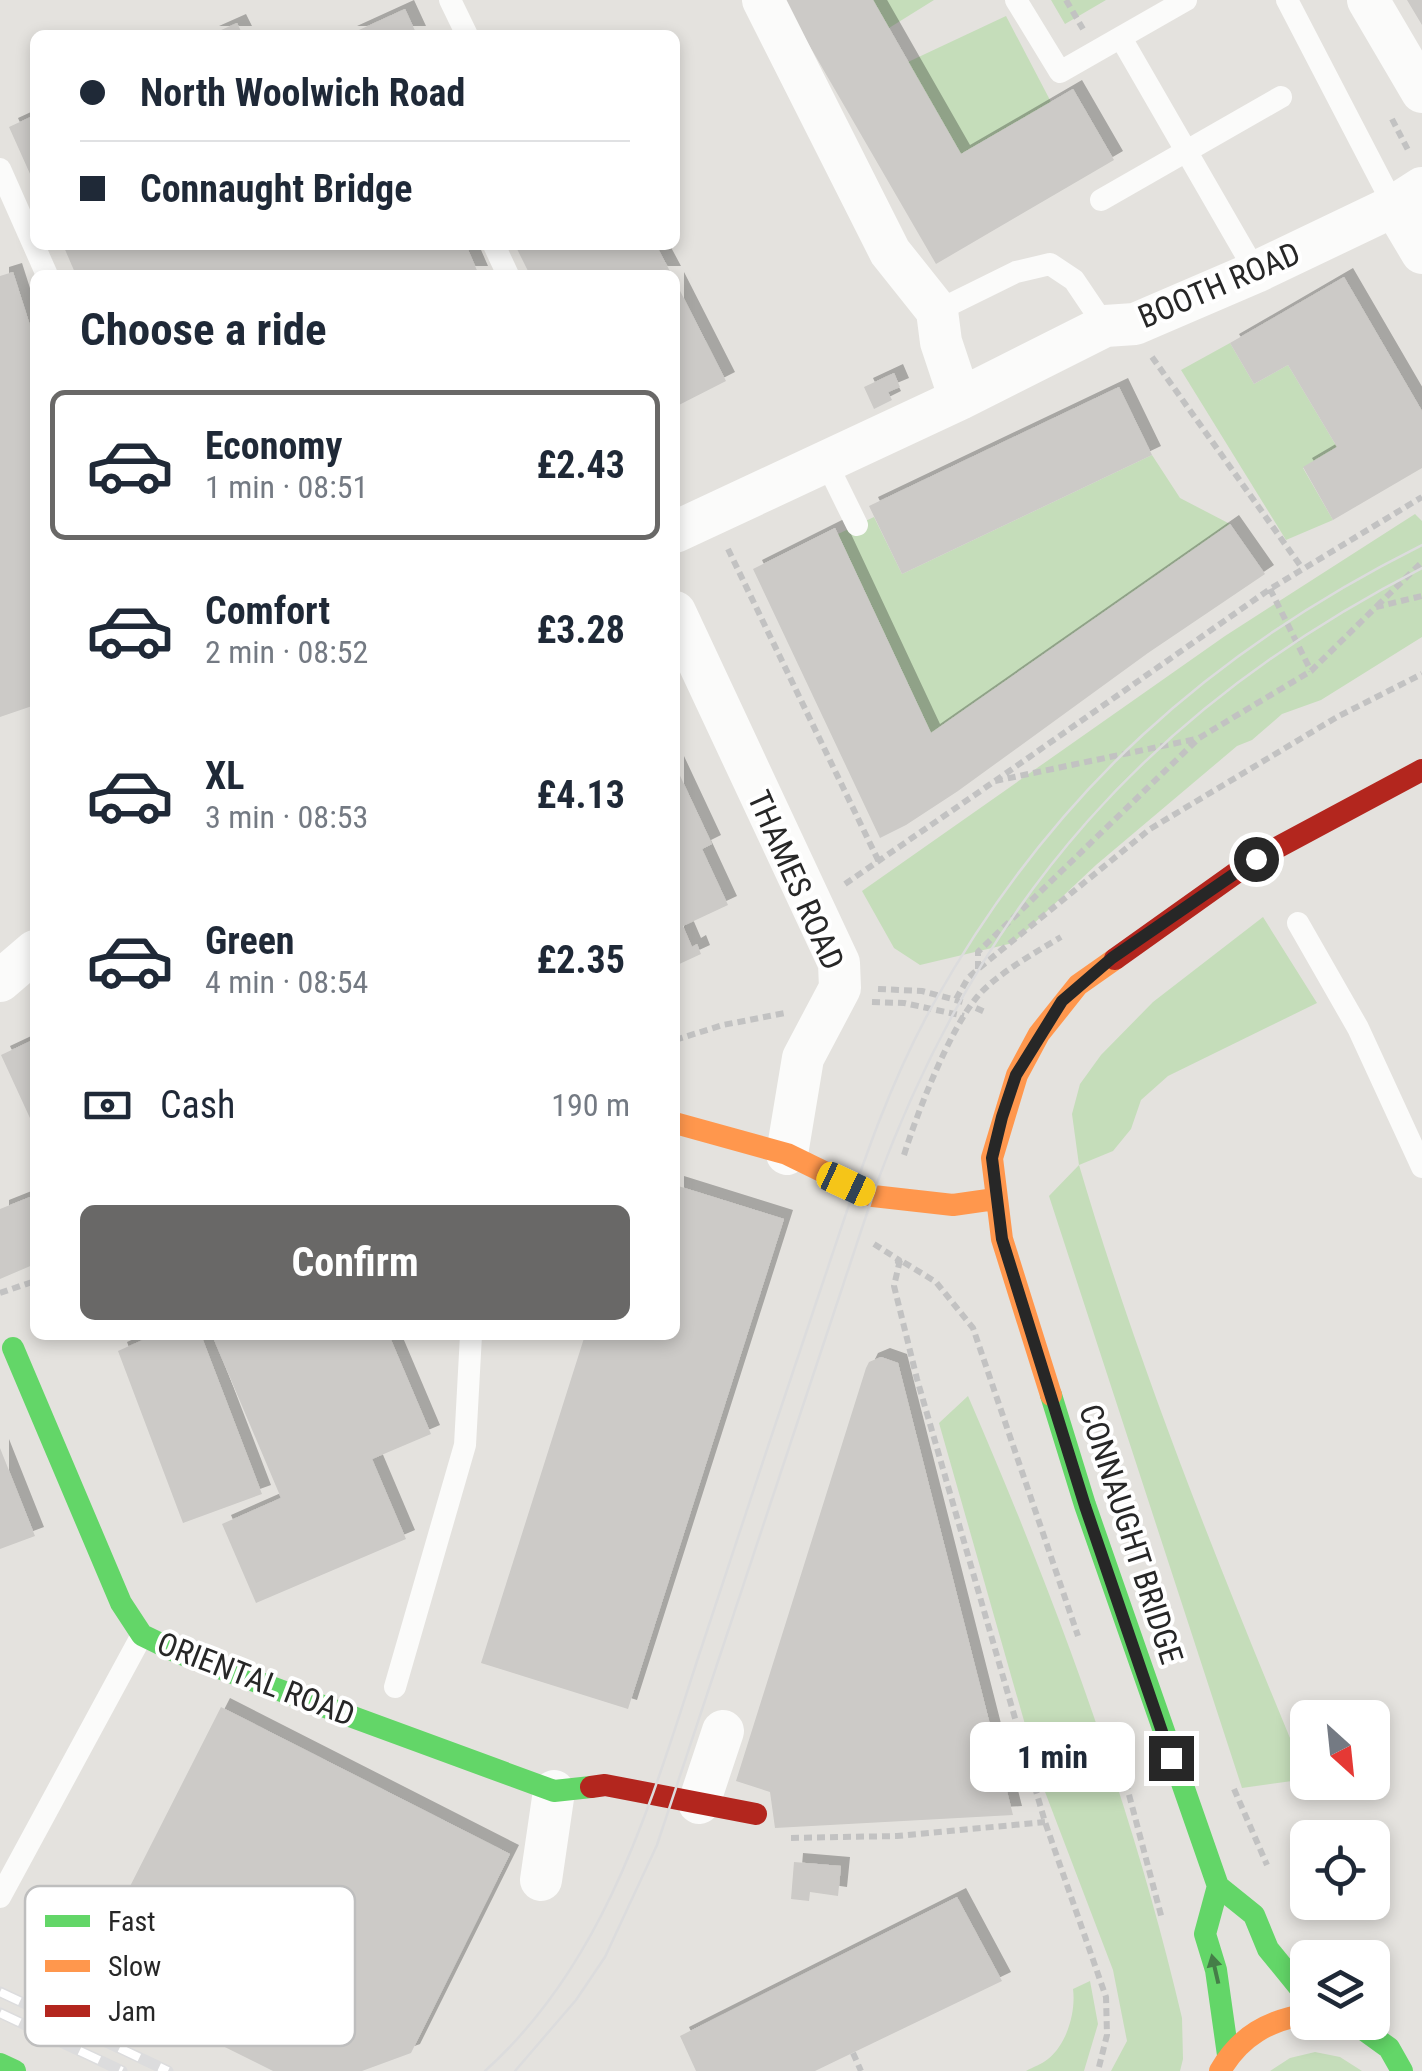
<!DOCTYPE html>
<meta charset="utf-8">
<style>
:root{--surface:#fff;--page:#f6f6f7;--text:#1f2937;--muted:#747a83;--line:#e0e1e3;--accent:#696867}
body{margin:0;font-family:"Roboto Condensed",sans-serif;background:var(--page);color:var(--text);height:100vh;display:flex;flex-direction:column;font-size:38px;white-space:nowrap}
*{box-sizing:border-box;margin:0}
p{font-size:32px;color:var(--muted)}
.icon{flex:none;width:55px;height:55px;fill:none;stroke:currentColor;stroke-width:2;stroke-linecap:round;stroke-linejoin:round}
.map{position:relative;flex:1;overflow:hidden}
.details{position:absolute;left:30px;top:270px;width:650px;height:1070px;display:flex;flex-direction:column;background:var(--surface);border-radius:15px;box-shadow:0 5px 15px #0003}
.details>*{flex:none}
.top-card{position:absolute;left:30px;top:30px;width:650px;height:220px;border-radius:15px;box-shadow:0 5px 15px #0003;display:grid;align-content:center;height:220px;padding:0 50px;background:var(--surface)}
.needle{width:65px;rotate:153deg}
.fabs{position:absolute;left:1290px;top:1700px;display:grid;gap:20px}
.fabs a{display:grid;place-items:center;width:100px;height:100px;border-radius:15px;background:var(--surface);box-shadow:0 5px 15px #0003;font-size:50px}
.end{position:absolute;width:45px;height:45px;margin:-22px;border:12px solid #272727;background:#fff;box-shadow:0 0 0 5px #fff}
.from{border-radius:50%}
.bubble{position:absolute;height:70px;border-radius:15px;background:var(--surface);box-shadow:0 5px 15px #0003;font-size:32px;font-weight:700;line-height:70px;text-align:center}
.car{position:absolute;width:30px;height:60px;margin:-30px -15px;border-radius:12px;box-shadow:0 0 8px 2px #0007;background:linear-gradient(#f5c518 24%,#345 0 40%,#f5c518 0 76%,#345 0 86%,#f5c518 0)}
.top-card b{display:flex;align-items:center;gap:35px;height:95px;font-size:38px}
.top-card b+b{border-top:2px solid var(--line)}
.top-card i{width:25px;height:25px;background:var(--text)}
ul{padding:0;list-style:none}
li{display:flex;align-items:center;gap:30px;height:150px;margin:0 20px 15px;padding:0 30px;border:5px solid transparent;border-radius:15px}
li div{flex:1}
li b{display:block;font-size:38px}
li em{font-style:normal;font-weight:700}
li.active{border-color:var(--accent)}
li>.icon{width:90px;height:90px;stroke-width:1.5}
h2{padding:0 50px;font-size:45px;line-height:120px}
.pay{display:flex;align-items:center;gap:25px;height:110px;padding:0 50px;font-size:38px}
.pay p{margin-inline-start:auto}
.cta{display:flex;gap:20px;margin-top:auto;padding:20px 50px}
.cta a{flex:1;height:115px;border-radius:15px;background:var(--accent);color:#fff;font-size:40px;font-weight:700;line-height:115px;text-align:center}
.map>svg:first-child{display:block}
.green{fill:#c5ddba}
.building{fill:#cccac7;filter:url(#shadow)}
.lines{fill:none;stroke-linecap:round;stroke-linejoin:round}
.path{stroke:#c2c2c2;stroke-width:6;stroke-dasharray:8 5;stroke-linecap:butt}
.lane{stroke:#fbfbfa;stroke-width:22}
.street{stroke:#fbfbfa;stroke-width:42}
.fast{stroke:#63d668;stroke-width:22}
.slow{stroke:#ff974d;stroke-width:22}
.jam{stroke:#b3261e;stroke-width:22}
.tram{stroke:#dcdcdd;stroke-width:2.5}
.rail-casing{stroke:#dcdcdd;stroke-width:11}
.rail{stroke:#fff;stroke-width:8;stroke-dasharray:22;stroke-linecap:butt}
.oneway{fill:#457e48}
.route{stroke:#272727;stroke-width:12}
.labels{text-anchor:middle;stroke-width:8;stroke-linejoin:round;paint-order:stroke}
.street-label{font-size:32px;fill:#272727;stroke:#fff}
.key{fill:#fff;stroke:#bebebe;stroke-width:2.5}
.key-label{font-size:28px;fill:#272727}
</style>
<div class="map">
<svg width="1422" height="2071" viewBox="0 0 1422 2071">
<defs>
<filter id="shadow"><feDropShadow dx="9" dy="-9" stdDeviation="0" flood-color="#0004"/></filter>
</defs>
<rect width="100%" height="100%" fill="#e4e2de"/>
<path class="green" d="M873 0H934L889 28Z
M1051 0H1106L1065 24Z
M1006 16 1051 102 961 154 908 62Z
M1230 343 1254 384 1288 365 1337 447 1303 468 1333 520 1286 540 1181 370Z
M1152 455 1180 498 1230 524 931 733 838 534 874 517 902 574Z
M1415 514 1422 521V637L1321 700 1282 714 1252 740 1237 746 1096 865 1013 943 920 965 894 948 862 891 1225 636Z
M1263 917 1317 1003 1168 1076 1141 1100 1131 1129 1113 1151 1079 1165C1141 1375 1223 1577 1307 1779L1242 1788 1049 1196 1079 1165 1072 1114 1080 1084 1101 1055 1153 1002Z
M968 1396C1055 1597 1132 1804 1182 2018L1183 2059 1180 2071H1111L1127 2041 1113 1970 1042 1784 939 1423Z
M1090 1981 1098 2024 1084 2071H1026C1033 2067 1042 2064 1048 2059 1067 2044 1076 2012 1073 1989Z
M1315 2052 1340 2057 1362 2071H1270L1290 2058Z"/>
<path class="building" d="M783 0H873L961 154 1073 89 1114 160 936 264Z
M1407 0H1422V25Z
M405 9 417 35H348Z
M237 23 243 35H210Z
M35 115V185L9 127Z
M63 245H466L479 275H76Z
M515 245H656L672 275H530Z
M13 272 35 341V705L0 717V276Z
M1344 277 1422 411V468L1333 520 1303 467 1337 447 1288 365 1254 384 1230 343Z
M675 281 726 381 675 407Z
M894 373 900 387 888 392 892 400 874 409 864 387Z
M1119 387 1152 455 902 574 869 506Z
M1230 524 1265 574 1148 653 958 791 906 825 880 838 753 569 835 528 931 733Z
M675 765 712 844 702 849 728 905 683 926 692 947 697 944 701 954 675 966Z
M35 1039V1129L1 1055Z
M675 1185 784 1219 628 1709 481 1663 585 1335H675Z
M35 1195V1264L0 1279V1209Z
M154 1335H201L262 1494 183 1523 118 1351Z
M212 1335H389L431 1434 372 1459 406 1539 256 1603 222 1524 281 1498Z
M881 1357 898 1363 1013 1815 775 1828 770 1792 736 1781 866 1368 869 1362Z
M0 1448 35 1536 0 1549Z
M221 1707 510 1854 411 2053 362 2071H273L84 1977Z
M794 1862 841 1866 838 1896 810 1892 809 1901 791 1899Z
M957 1897 1002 1981 815 2071H696L680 2036Z"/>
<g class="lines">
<path class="path" d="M1066 0 1083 29
M1392 119 1409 152
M1152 357 1302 568
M728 549 879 862
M1270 589 1311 671
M1377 606 1422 562
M995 781 1270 589 1422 497
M845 884 995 781 1196 739
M978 969V952L1199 738 1311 671 1376 607 1422 596
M878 989 922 991 967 1003
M956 999 968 978 978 969 1150 829 1337 717 1422 674
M872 1002 904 1003 964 1016
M976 1008 987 1013
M675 1040 723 1025 785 1013
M904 1155C917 1113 950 1029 977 997 995 975 1036 952 1061 937
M874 1244 899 1260 898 1262 900 1260 936 1282 973 1328 1078 1636
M900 1260 894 1286 917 1379 1045 1822 1106 1997 1107 2035 1098 2071
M0 1293 35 1281
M1119 1757 1162 1919
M1234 1789 1267 1865
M791 1838 897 1836 1045 1822
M853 2053 861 2071"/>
<path class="lane" d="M450 0 467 35
M1016 0 1060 72 1186 0
M1287 0 1394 206
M1121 38 1256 272
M0 169 47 275
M1101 200 1281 97
M494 245 508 275
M937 311 1016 272 1050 264 1074 280 1105 326
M825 460 857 525
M1298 923 1358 1028 1422 1167
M395 1687 465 1445 471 1335
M0 1897 142 1635"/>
<path class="street" d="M763 0 890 252 937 311 941 342 960 399
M1368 0 1422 92
M1394 206 1422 253
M675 532 960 399 1105 326 1135 324 1256 272 1394 206 1422 188
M675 612 839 963 840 988 803 1058 787 1154
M0 981 35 951
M699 1803 723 1731
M541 1880 554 1791"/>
<path class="fast" d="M13 1348 121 1603 142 1635 181 1654 554 1791 591 1787
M1051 1395 1085 1505 1218 1886 1254 1915 1268 1949 1308 1998
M1218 1886 1205 1934 1216 1970 1228 2055
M1353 2022 1389 2048 1402 2071
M0 2064 15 2071"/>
<path class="slow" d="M675 1123 787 1154 873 1196 953 1205 995 1199
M1051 1395 1002 1239 992 1158 1017 1075 1039 1034 1078 985 1115 959
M1220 2071C1240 2036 1269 2020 1308 2014"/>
<path class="jam" d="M1115 959 1254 860 1422 770
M591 1787 605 1785 756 1814"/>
<path class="tram" d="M485 2071C606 1962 650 1805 699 1655 738 1535 779 1414 819 1294 853 1194 883 1093 935 1001 1052 793 1210 651 1422 545
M515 2071 576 2000 605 1957 657 1845 877 1183C981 900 1154 705 1422 568"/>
<defs>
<path id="rail" d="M0 1992 168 2071
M0 2013 122 2071"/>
</defs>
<use href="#rail" class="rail-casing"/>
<use href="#rail" class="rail"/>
</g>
<defs><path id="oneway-solid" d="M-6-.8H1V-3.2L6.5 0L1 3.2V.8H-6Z" transform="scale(2.5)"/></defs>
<use class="oneway" href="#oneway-solid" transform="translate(1215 1969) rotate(-103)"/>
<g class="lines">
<path class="route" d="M1171 1758 1085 1506 1002 1239 992 1158 1002 1117 1016 1075 1062 1001 1112 958 1256 859"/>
</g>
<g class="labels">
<g class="street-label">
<text transform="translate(1219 285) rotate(-23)" y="11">BOOTH ROAD</text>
<text transform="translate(796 880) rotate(66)" y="11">THAMES ROAD</text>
<text transform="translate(1131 1534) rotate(72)" y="11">CONNAUGHT BRIDGE</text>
<text transform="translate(256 1679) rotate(21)" y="11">ORIENTAL ROAD</text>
</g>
</g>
<rect x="25" y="1886" width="330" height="160" rx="15" class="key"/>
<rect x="45" y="1915" width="45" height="12" fill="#63d668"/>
<rect x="45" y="1960" width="45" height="12" fill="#ff974d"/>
<rect x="45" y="2005" width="45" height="12" fill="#b3261e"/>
<g class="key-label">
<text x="108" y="1931">Fast</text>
<text x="108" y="1976">Slow</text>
<text x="108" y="2021">Jam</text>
</g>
</svg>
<div class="fabs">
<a><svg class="needle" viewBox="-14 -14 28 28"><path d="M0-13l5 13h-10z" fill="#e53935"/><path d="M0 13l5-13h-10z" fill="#747a83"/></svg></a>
<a><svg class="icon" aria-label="locate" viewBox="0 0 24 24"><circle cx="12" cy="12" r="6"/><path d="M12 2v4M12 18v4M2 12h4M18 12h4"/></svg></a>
<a><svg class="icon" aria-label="layers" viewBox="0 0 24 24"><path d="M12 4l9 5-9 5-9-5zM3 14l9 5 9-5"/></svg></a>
</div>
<i class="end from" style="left:1256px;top:859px"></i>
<i class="end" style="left:1171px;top:1758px"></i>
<div class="bubble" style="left:970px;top:1722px;width:165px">1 min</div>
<i class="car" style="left:846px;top:1184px;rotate:115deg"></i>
<div class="top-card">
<b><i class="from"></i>North Woolwich Road</b>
<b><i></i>Connaught Bridge</b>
</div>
<section class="details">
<h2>Choose a ride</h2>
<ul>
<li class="active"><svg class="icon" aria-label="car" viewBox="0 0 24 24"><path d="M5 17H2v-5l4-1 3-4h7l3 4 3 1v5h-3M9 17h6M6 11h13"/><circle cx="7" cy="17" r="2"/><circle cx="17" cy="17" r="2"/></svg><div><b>Economy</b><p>1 min · 08:51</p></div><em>£2.43</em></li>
<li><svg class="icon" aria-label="car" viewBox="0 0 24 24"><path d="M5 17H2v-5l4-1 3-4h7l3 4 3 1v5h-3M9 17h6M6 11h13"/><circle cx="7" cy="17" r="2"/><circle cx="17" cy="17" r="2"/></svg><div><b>Comfort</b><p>2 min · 08:52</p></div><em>£3.28</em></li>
<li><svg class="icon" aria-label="car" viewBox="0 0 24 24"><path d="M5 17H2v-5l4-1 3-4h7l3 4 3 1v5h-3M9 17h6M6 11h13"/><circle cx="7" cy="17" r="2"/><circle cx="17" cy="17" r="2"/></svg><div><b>XL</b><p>3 min · 08:53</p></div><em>£4.13</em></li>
<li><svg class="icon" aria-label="car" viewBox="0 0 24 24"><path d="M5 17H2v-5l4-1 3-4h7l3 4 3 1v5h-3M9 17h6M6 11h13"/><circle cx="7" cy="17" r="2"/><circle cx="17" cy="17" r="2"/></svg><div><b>Green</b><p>4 min · 08:54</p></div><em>£2.35</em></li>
</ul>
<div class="pay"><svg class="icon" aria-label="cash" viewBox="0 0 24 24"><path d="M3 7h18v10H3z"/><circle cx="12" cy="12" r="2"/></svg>Cash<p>190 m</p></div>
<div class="cta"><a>Confirm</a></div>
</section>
</div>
